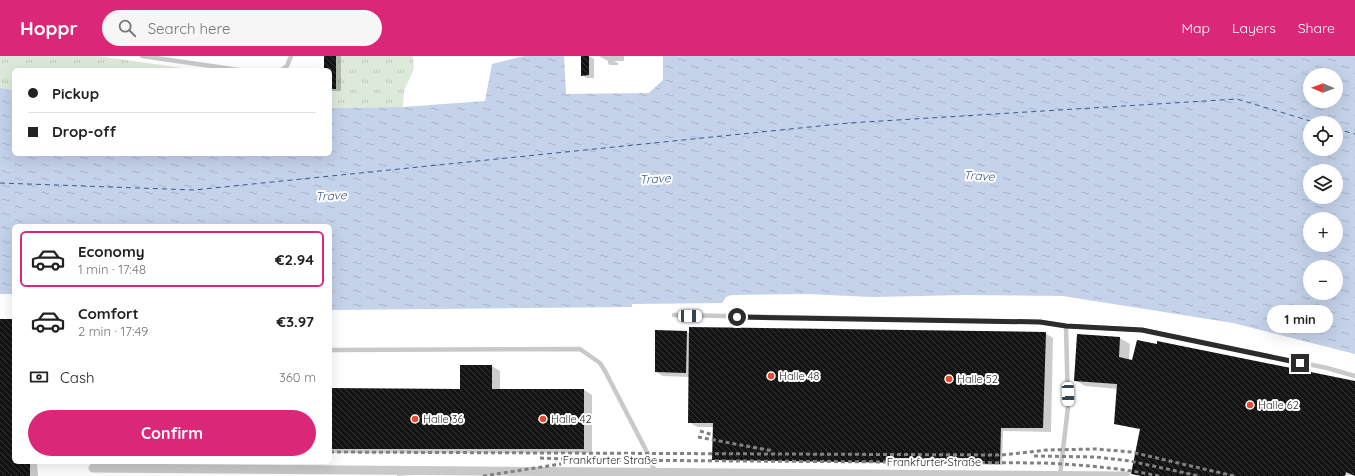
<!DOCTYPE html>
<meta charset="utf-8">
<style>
:root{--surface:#fff;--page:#f6f6f6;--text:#222;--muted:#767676;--line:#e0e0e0;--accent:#db2777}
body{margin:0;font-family:Quicksand,sans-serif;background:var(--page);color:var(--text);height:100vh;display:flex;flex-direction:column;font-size:15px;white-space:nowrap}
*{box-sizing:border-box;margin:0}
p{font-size:13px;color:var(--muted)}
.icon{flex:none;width:22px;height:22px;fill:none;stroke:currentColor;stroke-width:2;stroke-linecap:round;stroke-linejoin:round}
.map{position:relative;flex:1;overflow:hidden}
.details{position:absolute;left:12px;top:168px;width:320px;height:240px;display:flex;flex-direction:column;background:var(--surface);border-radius:6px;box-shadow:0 4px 16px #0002}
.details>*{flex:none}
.banner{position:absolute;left:12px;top:12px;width:320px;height:88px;border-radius:6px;box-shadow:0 4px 16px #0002;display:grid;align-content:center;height:88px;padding:0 16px;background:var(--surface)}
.needle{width:26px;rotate:271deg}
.fabs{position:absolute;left:1303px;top:12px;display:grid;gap:8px}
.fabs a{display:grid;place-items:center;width:40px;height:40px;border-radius:50%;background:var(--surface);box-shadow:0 4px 16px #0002;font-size:20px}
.end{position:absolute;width:18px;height:18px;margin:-9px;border:5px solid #2c2c2c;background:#fff;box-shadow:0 0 0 2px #fff}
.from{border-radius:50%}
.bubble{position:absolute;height:28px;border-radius:14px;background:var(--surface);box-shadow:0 4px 16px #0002;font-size:13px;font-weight:700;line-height:28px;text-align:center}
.car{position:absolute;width:12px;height:24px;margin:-12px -6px;border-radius:5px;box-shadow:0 0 3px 1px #0007;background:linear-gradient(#fff 24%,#345 0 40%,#fff 0 76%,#345 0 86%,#fff 0)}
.banner b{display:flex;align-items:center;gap:14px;height:38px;font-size:15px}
.banner b+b{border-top:1px solid var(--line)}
.banner i{width:10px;height:10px;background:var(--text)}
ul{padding:7px 0 0;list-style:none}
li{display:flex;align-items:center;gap:12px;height:56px;margin:0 8px 6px;padding:0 8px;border:2px solid transparent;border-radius:6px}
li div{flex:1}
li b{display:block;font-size:15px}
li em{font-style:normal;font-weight:700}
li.on{border-color:var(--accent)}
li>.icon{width:36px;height:36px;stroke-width:1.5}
.pay{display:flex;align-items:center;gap:10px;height:44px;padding:0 16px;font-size:15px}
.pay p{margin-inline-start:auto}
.primary-button{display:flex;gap:8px;margin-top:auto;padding:8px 16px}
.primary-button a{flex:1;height:46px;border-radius:24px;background:var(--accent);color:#fff;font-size:16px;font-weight:700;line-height:46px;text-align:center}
header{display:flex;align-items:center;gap:24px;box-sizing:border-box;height:56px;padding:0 20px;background:var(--accent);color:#fff}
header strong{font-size:19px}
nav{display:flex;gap:22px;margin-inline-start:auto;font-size:14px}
.search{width:280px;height:36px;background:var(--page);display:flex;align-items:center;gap:10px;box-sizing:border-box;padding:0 14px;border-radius:22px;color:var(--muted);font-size:15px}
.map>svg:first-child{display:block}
.grass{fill:url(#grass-tufts)}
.water{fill:url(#water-ripples);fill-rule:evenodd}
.shadow{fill:#0003}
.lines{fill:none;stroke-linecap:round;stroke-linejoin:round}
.ferry{stroke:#3b598d;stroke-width:1;stroke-dasharray:5 4;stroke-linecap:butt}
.building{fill:url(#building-back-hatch)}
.service{stroke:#c9c9c9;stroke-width:4.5}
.minor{stroke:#c9c9c9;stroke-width:9}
.rail{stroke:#818181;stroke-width:3;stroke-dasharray:4 3;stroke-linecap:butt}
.route{stroke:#2c2c2c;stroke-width:5}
.poi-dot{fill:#e54a2c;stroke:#fff;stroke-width:1.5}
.labels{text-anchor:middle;stroke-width:4;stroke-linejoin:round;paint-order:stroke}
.poi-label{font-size:11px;fill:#2c2c2c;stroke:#fff;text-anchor:start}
.street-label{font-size:11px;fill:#2c2c2c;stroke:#fff}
.water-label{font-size:12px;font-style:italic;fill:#3b598d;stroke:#fff}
</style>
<header>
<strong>Hoppr</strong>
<div class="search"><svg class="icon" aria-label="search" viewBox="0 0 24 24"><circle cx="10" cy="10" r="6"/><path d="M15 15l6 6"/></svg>Search here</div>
<nav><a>Map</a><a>Layers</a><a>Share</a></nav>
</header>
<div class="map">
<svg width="1355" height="420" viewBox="0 0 1355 420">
<defs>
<pattern id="grass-tufts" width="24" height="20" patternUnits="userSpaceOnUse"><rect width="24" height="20" fill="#deead9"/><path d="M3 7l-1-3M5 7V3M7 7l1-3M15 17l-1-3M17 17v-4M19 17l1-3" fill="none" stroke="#bfc9ba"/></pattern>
<pattern id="water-ripples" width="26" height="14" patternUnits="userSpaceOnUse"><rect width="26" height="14" fill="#c4d2ea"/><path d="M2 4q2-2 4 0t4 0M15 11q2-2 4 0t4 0" fill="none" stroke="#a9b4c9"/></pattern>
<pattern id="building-back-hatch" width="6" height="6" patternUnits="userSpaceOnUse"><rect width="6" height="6" fill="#131313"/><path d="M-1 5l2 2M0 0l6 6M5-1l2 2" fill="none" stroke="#363636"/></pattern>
</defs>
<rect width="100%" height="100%" fill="#fff"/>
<path class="grass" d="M0 0H98L197 14H14V34L0 32Z
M336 0H413L414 13 404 35 403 51 330 52V33H336Z"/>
<path class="water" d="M524 0H564L566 38 649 37 663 24V0H1355V298L1233 267 1063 240 964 239 873 241 806 238 731 239 726 241 722 247 632 248V251L332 254 330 170H14V238H0V32L14 34V98H330V52L403 51 485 45 492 8ZM1310 19H1336V45H1310ZM1310 67H1336V93H1310ZM1310 115H1336V141H1310ZM1310 163H1336V189H1310ZM1310 211H1336V237H1310Z"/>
<path class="shadow" d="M325 0H341V35H330V14H325Z
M582 0H589L594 3V22H587L582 19Z
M599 0H624V5H614L618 7V9H610L608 8V5Z
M0 264H14V406H37L38 420H0Z
M687 276 690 278 1045 277 1053 282 1051 376 1003 375 1002 409 716 404 713 403 714 371H697L689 366 690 321 663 320 656 316Z
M1078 279 1120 282 1130 288 1129 304 1355 326V419L1142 420 1134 419 1141 373 1118 333 1085 330 1075 324Z
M461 310H492L500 315V334H584L592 339V397H330V334H461Z
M397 419 413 420H397Z"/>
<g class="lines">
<path class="ferry" d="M1336 73 1355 78
M0 127 194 134 849 67 1237 43 1317 67"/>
</g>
<path class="building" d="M324 0H336V33H330V14H324Z
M581 0H589V19L581 20Z
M0 263H14V406H30V420H0Z
M689 271 1046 276 1043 372H1001L1000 408 712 404 713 367H688Z
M655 274 687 275 686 317 655 316Z
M1077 278 1120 281 1119 301 1132 304 1137 284 1157 288V285L1355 325V420L1346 416 1345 420H1142L1131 418 1140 373 1114 368 1117 328 1074 325Z
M460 309H492V333H584V393H330V332L460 333Z"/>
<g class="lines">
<path class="service" d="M142 0 239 14
M281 14 287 10 291 0
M330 235H332
M674 259 1040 266 1066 270 1068 351 1060 419
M1066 270 1142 274 1327 312 1355 320
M330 294 580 293 600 307 605 315 648 398 655 416"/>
<path class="minor" d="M93 412 1126 420"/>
<path class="rail" d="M700 375 713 379
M698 381 773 395
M330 396 1002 399 1047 394 1096 393 1131 396 1234 420
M1034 400 1096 401 1130 405 1199 420
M540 402 590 404 1045 407C1084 409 1121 412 1159 420
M483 420 561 408"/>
</g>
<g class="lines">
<path class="route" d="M737 261 1040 266 1066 270 1142 274 1300 307"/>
</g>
<g class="poi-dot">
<circle cx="771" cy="320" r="4"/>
<circle cx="949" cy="323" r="4"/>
<circle cx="1250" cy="349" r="4"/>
<circle cx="415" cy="363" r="4"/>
<circle cx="543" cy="363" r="4"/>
</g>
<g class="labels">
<g class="poi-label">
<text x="779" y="324">Halle 48</text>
<text x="957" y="327">Halle 52</text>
<text x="1258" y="353">Halle 62</text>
<text x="423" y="367">Halle 36</text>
<text x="551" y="367">Halle 42</text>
</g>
<g class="street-label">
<text x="610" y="408">Frankfurter Straße</text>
<text x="934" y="410">Frankfurter Straße</text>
</g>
<g class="water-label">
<text transform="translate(979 120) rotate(3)" y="4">Trave</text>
<text transform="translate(655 123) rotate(-3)" y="4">Trave</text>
<text transform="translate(331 140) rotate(-3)" y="4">Trave</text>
</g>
</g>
</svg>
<div class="fabs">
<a><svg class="needle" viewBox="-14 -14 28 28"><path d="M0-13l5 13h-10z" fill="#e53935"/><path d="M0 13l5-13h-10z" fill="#767676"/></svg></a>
<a><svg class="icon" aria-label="locate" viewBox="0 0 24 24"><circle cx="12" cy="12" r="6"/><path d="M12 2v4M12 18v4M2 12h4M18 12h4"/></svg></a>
<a><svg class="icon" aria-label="layers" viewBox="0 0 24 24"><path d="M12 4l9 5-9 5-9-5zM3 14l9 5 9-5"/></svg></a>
<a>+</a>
<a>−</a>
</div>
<i class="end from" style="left:737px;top:261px"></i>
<i class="end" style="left:1300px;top:307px"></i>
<div class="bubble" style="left:1267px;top:249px;width:66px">1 min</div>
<i class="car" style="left:690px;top:260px;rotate:91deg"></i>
<i class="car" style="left:1068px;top:338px;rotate:178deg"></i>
<div class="banner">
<b><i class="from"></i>Pickup</b>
<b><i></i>Drop-off</b>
</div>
<section class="details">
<ul>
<li class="on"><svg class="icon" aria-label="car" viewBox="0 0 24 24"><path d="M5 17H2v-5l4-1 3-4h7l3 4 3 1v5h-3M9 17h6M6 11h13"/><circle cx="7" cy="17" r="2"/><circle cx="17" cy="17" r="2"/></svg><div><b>Economy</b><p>1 min · 17:48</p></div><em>€2.94</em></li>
<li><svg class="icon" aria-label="car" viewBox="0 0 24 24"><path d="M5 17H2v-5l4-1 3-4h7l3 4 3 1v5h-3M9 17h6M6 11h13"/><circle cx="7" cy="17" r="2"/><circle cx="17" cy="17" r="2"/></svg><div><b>Comfort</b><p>2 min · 17:49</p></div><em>€3.97</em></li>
</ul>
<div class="pay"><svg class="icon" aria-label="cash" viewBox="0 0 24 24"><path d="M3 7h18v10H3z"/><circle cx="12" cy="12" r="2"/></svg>Cash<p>360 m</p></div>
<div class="primary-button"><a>Confirm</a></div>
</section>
</div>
